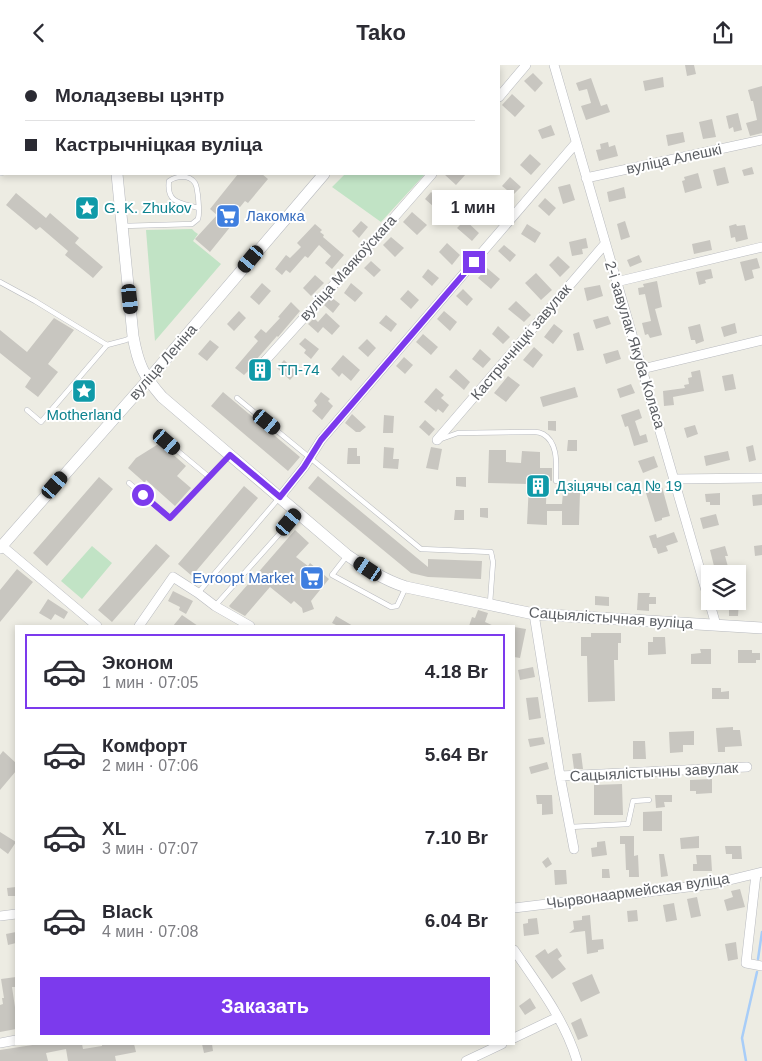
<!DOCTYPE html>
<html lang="ru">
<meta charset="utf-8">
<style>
:root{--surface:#fff;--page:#f7f7f7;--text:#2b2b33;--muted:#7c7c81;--line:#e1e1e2;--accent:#7c3aed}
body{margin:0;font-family:Helvetica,sans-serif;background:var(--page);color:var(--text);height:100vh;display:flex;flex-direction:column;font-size:19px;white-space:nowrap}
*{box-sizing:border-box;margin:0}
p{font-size:16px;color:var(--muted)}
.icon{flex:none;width:28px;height:28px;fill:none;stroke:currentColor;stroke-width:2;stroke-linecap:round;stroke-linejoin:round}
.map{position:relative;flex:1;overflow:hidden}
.drawer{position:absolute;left:15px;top:560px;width:500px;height:420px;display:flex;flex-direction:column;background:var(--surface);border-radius:0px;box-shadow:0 2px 8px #0003}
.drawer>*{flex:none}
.top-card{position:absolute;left:0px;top:0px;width:500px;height:110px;box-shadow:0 2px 8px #0003;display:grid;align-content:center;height:110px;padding:0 25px;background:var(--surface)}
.fabs{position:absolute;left:701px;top:500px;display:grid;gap:10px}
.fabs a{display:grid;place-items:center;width:45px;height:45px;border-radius:0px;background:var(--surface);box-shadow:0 2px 8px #0003;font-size:25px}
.end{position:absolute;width:22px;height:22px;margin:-11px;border:6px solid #7c3aed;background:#fff;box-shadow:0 0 0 2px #fff}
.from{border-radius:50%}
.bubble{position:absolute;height:35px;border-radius:0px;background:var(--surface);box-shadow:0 2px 8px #0003;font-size:16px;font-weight:700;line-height:35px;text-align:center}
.car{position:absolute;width:15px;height:30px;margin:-15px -8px;border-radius:6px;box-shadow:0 0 4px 1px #0007;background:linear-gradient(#222 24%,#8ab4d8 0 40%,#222 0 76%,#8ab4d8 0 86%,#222 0)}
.top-card b{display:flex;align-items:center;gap:18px;height:48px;font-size:19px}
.top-card b+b{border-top:1px solid var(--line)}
.top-card i{width:12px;height:12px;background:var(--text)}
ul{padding:9px 0 0;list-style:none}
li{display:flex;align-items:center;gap:15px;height:75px;margin:0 10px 8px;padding:0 15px;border:2px solid transparent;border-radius:0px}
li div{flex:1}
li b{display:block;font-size:19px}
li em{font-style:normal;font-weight:700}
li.active{border-color:var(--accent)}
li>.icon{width:45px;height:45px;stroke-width:1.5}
.primary-button{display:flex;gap:10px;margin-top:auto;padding:10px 25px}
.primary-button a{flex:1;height:58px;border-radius:0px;background:var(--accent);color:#fff;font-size:20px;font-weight:700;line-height:58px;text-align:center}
header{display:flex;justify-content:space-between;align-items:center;height:65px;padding:0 25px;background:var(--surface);font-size:22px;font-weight:700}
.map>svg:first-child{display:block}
.green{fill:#c1e3c5}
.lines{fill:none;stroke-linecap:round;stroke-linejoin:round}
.stream{stroke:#a8cdf8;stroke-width:2.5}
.building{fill:#c8c6c0}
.lane-casing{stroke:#b8babf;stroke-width:5.5}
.street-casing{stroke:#b8babf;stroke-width:10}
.secondary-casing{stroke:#b7b9be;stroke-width:12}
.lane{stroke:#fff;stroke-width:4.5}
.street{stroke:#fff;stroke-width:9}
.secondary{stroke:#fff;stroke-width:11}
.route{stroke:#7c3aed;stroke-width:6}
.labels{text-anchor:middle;stroke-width:4;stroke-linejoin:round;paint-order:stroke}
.street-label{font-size:15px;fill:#5b5e63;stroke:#fff}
.culture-label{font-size:15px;fill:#0d838f;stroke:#fff;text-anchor:start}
.shop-label{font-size:15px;fill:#366cbe;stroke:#fff;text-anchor:start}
</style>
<header><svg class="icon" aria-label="back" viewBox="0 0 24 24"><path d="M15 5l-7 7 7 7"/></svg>Tako<svg class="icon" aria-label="share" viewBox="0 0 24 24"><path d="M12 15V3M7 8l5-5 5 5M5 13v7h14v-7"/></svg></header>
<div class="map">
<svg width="762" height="996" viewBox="0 0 762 996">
<rect width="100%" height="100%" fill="#edece3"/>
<path class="green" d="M345 109H425L381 157 332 122Z
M192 164 195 167 198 169 193 176 221 199 155 276 146 165Z
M92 481 112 498 82 534 61 516Z"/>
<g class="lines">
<path class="stream" d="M758 894 762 867
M746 996 742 973 757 907"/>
</g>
<path class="building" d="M685 0H694L696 9 687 11Z
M533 8 543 18 535 27 524 16Z
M663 12 664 22 645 26 643 16Z
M591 13 601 41 607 39 610 47 586 55 581 41 591 38 587 24 579 26 576 18Z
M762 21V68L750 71 746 58 757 55 753 36H751L748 25Z
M512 29 525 41 515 52 502 40Z
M738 48 742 65 734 67 733 62 729 64 726 51Z
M712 54 716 72 703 74 699 57Z
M551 60 555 70 542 74 538 65Z
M683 67 685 77 668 81 666 70Z
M608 77 609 82 615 80 618 91 599 96 596 85 601 84 600 79Z
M530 89 541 99 531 110 520 100Z
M725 102 729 118 717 121 713 105Z
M752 102 754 109 744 111 742 105Z
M698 108 702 123 685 128 682 116 685 115 684 112Z
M238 109H262L268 114 248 138 245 136 227 158 231 161 210 187 195 174 217 150 210 144Z
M444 109H466L456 120Z
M510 112 521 122 513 130 502 121Z
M570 119 575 135 563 139 558 122Z
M624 122 626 133 609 137 607 127Z
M431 127 440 135 434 142 425 134Z
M16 128 46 153 50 148 79 173 75 178 103 202 93 213 65 190 68 186 40 162 36 165 6 140Z
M545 133 556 143 549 151 538 141Z
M488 135 499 145 491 154 480 144Z
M412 147 427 160 417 170 403 157Z
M465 155 479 168 472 176 457 163Z
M361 156 368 162 359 173 352 166Z
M625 156 630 172 621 175 617 159Z
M315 159 322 165 320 167 324 170 323 172 344 190 332 204 325 198 331 191 319 180 308 193 305 191 290 208 286 205 282 210 275 204 286 190 290 193 301 182 297 178Z
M527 159 541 168 535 178 521 169Z
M736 159 737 161 745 160 748 174 736 177 735 172 731 173 729 161Z
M391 172 404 183 395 192 383 180Z
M586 173 588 183 582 184 583 189 572 191 569 177Z
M710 175 712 185 694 189 692 179Z
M447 178 460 190 452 200 439 187Z
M504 180 516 190 510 197 498 186Z
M639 190 642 197 630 202 627 195Z
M558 191 570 202 560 212 549 200Z
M757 193 760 203 752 205 754 213 745 216 740 197Z
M371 196 381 205 374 212 364 203Z
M487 203 500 214 491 224 478 213Z
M428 204 439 213 432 221 422 212Z
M711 204 713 213 705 215 706 218 699 220 696 207Z
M536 208 552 225 541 235 525 218Z
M315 210 324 218 311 231 303 223Z
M657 216 662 242 655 244 662 270 650 273 648 269 645 270 642 258 651 256 645 229 639 230 638 223 644 222 643 219Z
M262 218 271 226 259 240 250 232Z
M351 218 363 228 355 237 344 228Z
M600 220 603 231 587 236 584 223Z
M463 224 473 234 467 241 456 231Z
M408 225 419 235 411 244 400 234Z
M331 232 340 239 333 248 324 240Z
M516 236 531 250 524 257 508 244Z
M291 237 300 246 278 272 277 271 256 295 260 302 267 305 260 312 250 304 244 310 235 303 258 276 254 272 261 264 266 268 280 253 278 252Z
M239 246 246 253 234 266 227 259Z
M444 246 457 257 450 266 437 254Z
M326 248 340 261 332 270 323 262 318 268 308 259 314 253 318 257Z
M386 250 397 259 391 267 379 258Z
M608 251 611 259 596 264 593 255Z
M54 253 74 265 48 299 58 307 38 332 25 322 31 313 0 288V265L27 287Z
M735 258 737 268 724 272 721 262Z
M554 259 563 266 553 279 544 272Z
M700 259 704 276 696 279 695 275H691L688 262Z
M498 261 510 272 503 279 492 269Z
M579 267 584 285 577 286 573 269Z
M423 269 438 282 431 290 416 277Z
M305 273 319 284 311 294 304 288 306 285 299 279Z
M367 274 376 283 368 292 358 283Z
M210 275 219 282 207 296 198 289Z
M534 282 543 290 533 303 523 295Z
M480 284 491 294 483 303 472 294Z
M618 285 621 294 606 299 603 289Z
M343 290 360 305 351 316 342 308 339 312 331 304Z
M404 292 413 300 405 309 396 301Z
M284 295 297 307 290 315 277 303Z
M456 304 470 317 464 325 449 312Z
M700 305 704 326 673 332 674 340 664 341 663 326 685 323 684 320 689 319 688 313 692 312 691 307Z
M733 309 736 324 725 326 722 311Z
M508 311 520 320 506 337 494 328Z
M631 319 635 328 620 333 617 324Z
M575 322 578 332 543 342 540 332Z
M436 323 444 330 441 333 449 340 443 348 438 344 436 347 424 337Z
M223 327 300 392 288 406 211 341Z
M321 327 330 334 328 336 333 341 322 355 312 346 317 340 314 336Z
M639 344 642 353 635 356 640 371 646 369 648 377 634 381 628 361 625 362 621 350Z
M352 349 366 362 360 367H356L345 358Z
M384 350 394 351 393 368H383Z
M425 355 435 364 429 371 419 362Z
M548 356H556V366L548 365Z
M695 360 698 369 687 373 684 363Z
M568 375H577V386H567Z
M160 378 186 401 177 411 191 423 175 441 146 415 145 418 128 403 136 393Z
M753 380 756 395 749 397 746 382Z
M384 382 394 383 393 394H399L398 404 383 403Z
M431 382 442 384 438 405 426 403Z
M348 383H357V391H360V399H347Z
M489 385H506V397L521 398 522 386 540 387V403H552V416L547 415 546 439H562L563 427H580L579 460H562V446H547V460L527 459 529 419 488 418Z
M728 386 730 395 706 401 704 391Z
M654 391 658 402 643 408 638 396Z
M318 411 428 502V494L482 496 481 514 428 512 411 508 308 423Z
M99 412 113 424 47 501 33 488Z
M456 412H466V422L456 421Z
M244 421 258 433 192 511 178 499Z
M662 422 670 451 662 453V455L655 457 646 428Z
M720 428V440H710V437H706L705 429Z
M762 429V440L753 441 752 430Z
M480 443H488V453L480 452Z
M455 445H464V455H454Z
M716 449 719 460 703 464 700 453Z
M295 465 309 478 296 492 308 501 310 498 329 514 311 536 314 544 303 548 302 543 294 536 291 539 270 522 245 551 231 543 229 541Z
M674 467 678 477 666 481 668 486 658 489 656 483H653L649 471 656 469 657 473Z
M156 479 170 491 112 557 98 545Z
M762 480V490L755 491 754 481Z
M725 481 728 491H725L730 509H716L710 485Z
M17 504 33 517 0 557V525Z
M173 526 193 536 186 549 179 545 180 542 168 536Z
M638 528H650L649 532H656V539H649V546L637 545Z
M595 531 609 532V541L595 540Z
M48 534 68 547 64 554 55 549 51 555 39 548Z
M729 536H739L738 551H729Z
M478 545 488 548 485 557 494 561H469L472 552 475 553Z
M182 550 198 561H173Z
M336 551 353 561H338L332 558Z
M514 562 526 564 520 593 514 592Z
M591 568H621V578H618V595H614L615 636 588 637 587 591H581V572H591Z
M653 572H665L666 589 648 590V577H653Z
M700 584H711V599H691V589L701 588Z
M738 585H752V588H760V595H756V598H738Z
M533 602 535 612 520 615 518 605Z
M712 623H721V627L729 626V634H712Z
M538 632 541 653 529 655 526 633Z
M733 662V665H740L742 681 725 682V687H718L716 663Z
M694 666V680H683V687L670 688 669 667Z
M543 672 545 679 530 682 528 674Z
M633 676H645L646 694H633Z
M3 686 16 698V706L0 725V690Z
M581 688 583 704H574L572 689Z
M547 697 549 704 531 709 529 702Z
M712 714V728L696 729V726H690V715Z
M622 719 623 750H594V720Z
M536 730H552L553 749 542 750V739H537Z
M655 730H672V737H664L665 742 656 743Z
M662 746V766H643V747Z
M0 767 16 777 8 789 0 783Z
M620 771H634V791L638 790 639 812H629V805H626L625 779H620Z
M699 771V783L681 784 680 773Z
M605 776 607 790 592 792 591 783 597 782V777Z
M725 781H741L742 794H732V789H726Z
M659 789H664L668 811 661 812Z
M696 790H711L712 806H693V799H697Z
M548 792 552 799 546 803 542 797Z
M602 804H609L610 813H602Z
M554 805H566L567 819 555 820Z
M16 822V831H8L7 823Z
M740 824 745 842 727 846 724 835 733 832 731 826Z
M697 832 701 851 691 853 687 834Z
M674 838 677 855 666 857 663 840Z
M637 845 638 856 628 857 627 846Z
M590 850 592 875 603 874 604 884 598 885V887L587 889 585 866 569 868 574 864 573 856 582 855V851Z
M537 853 539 869 524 871 523 859 528 858V854Z
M16 867V878L8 880 6 869Z
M736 877 738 894 728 896 725 879Z
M557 883 562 891 558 894 566 904 552 914 535 891 545 884 548 889Z
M592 909 600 928 581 937 572 918Z
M16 912V922H12L16 949V964L0 967V940L3 939 2 933H4L1 914Z
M530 933 536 943 525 950 519 941Z
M581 953 588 971 578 975 571 958Z
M39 979H82L83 984 102 981V979H134L136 987 115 991 116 996H68L66 984 46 988 48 996H0V985Z
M202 979H212L213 986 204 988Z"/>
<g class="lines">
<defs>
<path id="lane" d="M163 0 164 1
M221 1 223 0
M341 1 343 0
M0 11H1
M123 161 192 159C194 157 196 156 198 154 200 148 198 123 195 118 189 109 176 111 169 116 166 139 182 138 199 143
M0 217 35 236 107 280 126 275 132 272
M237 333 421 484 491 487 493 497 490 538
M27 345 41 357 107 280
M441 374 458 368 535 367C538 367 541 368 543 369 559 378 556 401 556 416
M167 377 209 412
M129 418 170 453 229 391
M346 492 332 510 391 542 397 541 405 524
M198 528 279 433
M215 541 297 449
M570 762 628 759 633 736 649 735"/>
<path id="street" d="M554 0C607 187 663 373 716 560
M499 32 526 0
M0 106H1
M586 113 762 75
M616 217 762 182
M264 297 383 165 432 109
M642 304 762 275
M437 375 605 179
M674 414 762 413
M280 432 304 402 321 375 576 78
M2 481 97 561
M534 549 560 711 574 784
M139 561 173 512 198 528 215 541 250 561
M560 711 747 702
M756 809 746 898 762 901
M514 843 713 819 762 807
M0 851 16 849
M514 885C538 920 565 955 577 996
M514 973 558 952
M0 978 16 975
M466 996 502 979"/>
<path id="secondary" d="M110 0V1
M416 1 417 0
M117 109 133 271C138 299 143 310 162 332L347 490C366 503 384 515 406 522L534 549 762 563
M0 483 148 315 324 109"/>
</defs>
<use href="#lane" class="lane-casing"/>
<use href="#street" class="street-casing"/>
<use href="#secondary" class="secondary-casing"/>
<use href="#lane" class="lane"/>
<use href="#street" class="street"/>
<use href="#secondary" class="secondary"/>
</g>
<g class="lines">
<path class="route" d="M143 430 170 453 230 390 280 432 304 402 321 375 474 197"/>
</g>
<defs>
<symbol id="sight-square" viewBox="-11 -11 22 22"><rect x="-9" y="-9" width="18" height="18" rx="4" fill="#0f9aa8" stroke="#fff"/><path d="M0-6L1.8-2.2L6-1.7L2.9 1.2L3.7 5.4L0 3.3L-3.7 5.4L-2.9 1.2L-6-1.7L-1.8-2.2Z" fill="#fff"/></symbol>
<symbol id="supermarket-square" viewBox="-11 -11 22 22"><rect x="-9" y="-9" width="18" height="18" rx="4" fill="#3f7fe0" stroke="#fff"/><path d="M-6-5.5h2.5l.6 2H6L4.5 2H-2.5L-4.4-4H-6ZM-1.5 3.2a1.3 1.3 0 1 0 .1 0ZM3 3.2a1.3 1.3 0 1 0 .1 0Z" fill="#fff"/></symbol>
<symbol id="building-square" viewBox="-11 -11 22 22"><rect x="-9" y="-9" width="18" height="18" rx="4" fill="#0f9aa8" stroke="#fff"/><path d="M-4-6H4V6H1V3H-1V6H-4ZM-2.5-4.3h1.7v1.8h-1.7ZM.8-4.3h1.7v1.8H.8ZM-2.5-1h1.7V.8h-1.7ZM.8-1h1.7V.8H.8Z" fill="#fff"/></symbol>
</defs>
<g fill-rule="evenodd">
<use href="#sight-square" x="73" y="129" width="28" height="28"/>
<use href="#supermarket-square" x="214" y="137" width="28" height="28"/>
<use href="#building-square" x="246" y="291" width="28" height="28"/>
<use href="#sight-square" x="70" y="312" width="28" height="28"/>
<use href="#building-square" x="524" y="407" width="28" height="28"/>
<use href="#supermarket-square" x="298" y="499" width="28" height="28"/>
</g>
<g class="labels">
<g class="street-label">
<text transform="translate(674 94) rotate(-12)" y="5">вуліца Алешкі</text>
<text transform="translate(348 203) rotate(-48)" y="5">вуліца Маякоўскага</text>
<text transform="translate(521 277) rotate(-50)" y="5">Кастрычніцкі завулак</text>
<text transform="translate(635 280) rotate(73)" y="5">2-і завулак Якуба Коласа</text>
<text transform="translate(163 297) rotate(-49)" y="5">вуліца Леніна</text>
<text transform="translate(611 553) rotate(4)" y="5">Сацыялістычная вуліца</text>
<text transform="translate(654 707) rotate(-3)" y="5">Сацыялістычны завулак</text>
<text transform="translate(638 826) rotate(-8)" y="5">Чырвонаармейская вуліца</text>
</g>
<g class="culture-label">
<text x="104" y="148">G. K. Zhukov</text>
<text x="278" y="310">ТП-74</text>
<text x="84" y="355" text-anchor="middle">Motherland</text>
<text x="556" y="426">Дзіцячы сад № 19</text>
</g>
<g class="shop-label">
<text x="246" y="156">Лакомка</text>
<text x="294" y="518" text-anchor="end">Evroopt Market</text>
</g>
</g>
</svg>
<div class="fabs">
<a><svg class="icon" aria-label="layers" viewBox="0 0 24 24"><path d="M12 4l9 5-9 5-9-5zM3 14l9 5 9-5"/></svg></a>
</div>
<i class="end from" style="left:143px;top:430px"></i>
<i class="end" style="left:474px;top:197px"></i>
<div class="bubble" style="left:432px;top:125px;width:82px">1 мин</div>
<i class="car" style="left:251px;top:194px;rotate:220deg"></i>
<i class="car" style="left:130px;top:234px;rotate:174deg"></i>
<i class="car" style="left:267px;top:357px;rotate:129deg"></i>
<i class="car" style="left:167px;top:377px;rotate:131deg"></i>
<i class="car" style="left:55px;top:420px;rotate:41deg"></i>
<i class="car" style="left:289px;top:457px;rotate:40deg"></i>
<i class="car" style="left:368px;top:504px;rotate:304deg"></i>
<div class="top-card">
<b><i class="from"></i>Моладзевы цэнтр</b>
<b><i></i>Кастрычніцкая вуліца</b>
</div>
<section class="drawer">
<ul>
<li class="active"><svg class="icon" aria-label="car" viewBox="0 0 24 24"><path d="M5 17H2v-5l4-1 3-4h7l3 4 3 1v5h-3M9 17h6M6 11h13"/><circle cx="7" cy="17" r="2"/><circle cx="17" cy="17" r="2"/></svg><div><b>Эконом</b><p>1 мин · 07:05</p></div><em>4.18 Br</em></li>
<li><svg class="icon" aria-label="car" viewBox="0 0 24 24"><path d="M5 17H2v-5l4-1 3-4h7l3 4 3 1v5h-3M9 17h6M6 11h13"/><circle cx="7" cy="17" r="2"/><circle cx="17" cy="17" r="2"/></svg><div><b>Комфорт</b><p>2 мин · 07:06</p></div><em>5.64 Br</em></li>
<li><svg class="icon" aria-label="car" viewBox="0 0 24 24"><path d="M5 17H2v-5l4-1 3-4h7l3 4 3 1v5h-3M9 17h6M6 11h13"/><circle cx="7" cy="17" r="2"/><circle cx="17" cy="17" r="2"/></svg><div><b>XL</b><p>3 мин · 07:07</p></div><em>7.10 Br</em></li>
<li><svg class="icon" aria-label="car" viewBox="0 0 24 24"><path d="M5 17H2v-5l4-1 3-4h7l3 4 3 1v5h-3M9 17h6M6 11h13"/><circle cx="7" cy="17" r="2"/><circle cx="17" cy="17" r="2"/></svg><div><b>Black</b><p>4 мин · 07:08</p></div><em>6.04 Br</em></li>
</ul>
<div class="primary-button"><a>Заказать</a></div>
</section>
</div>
